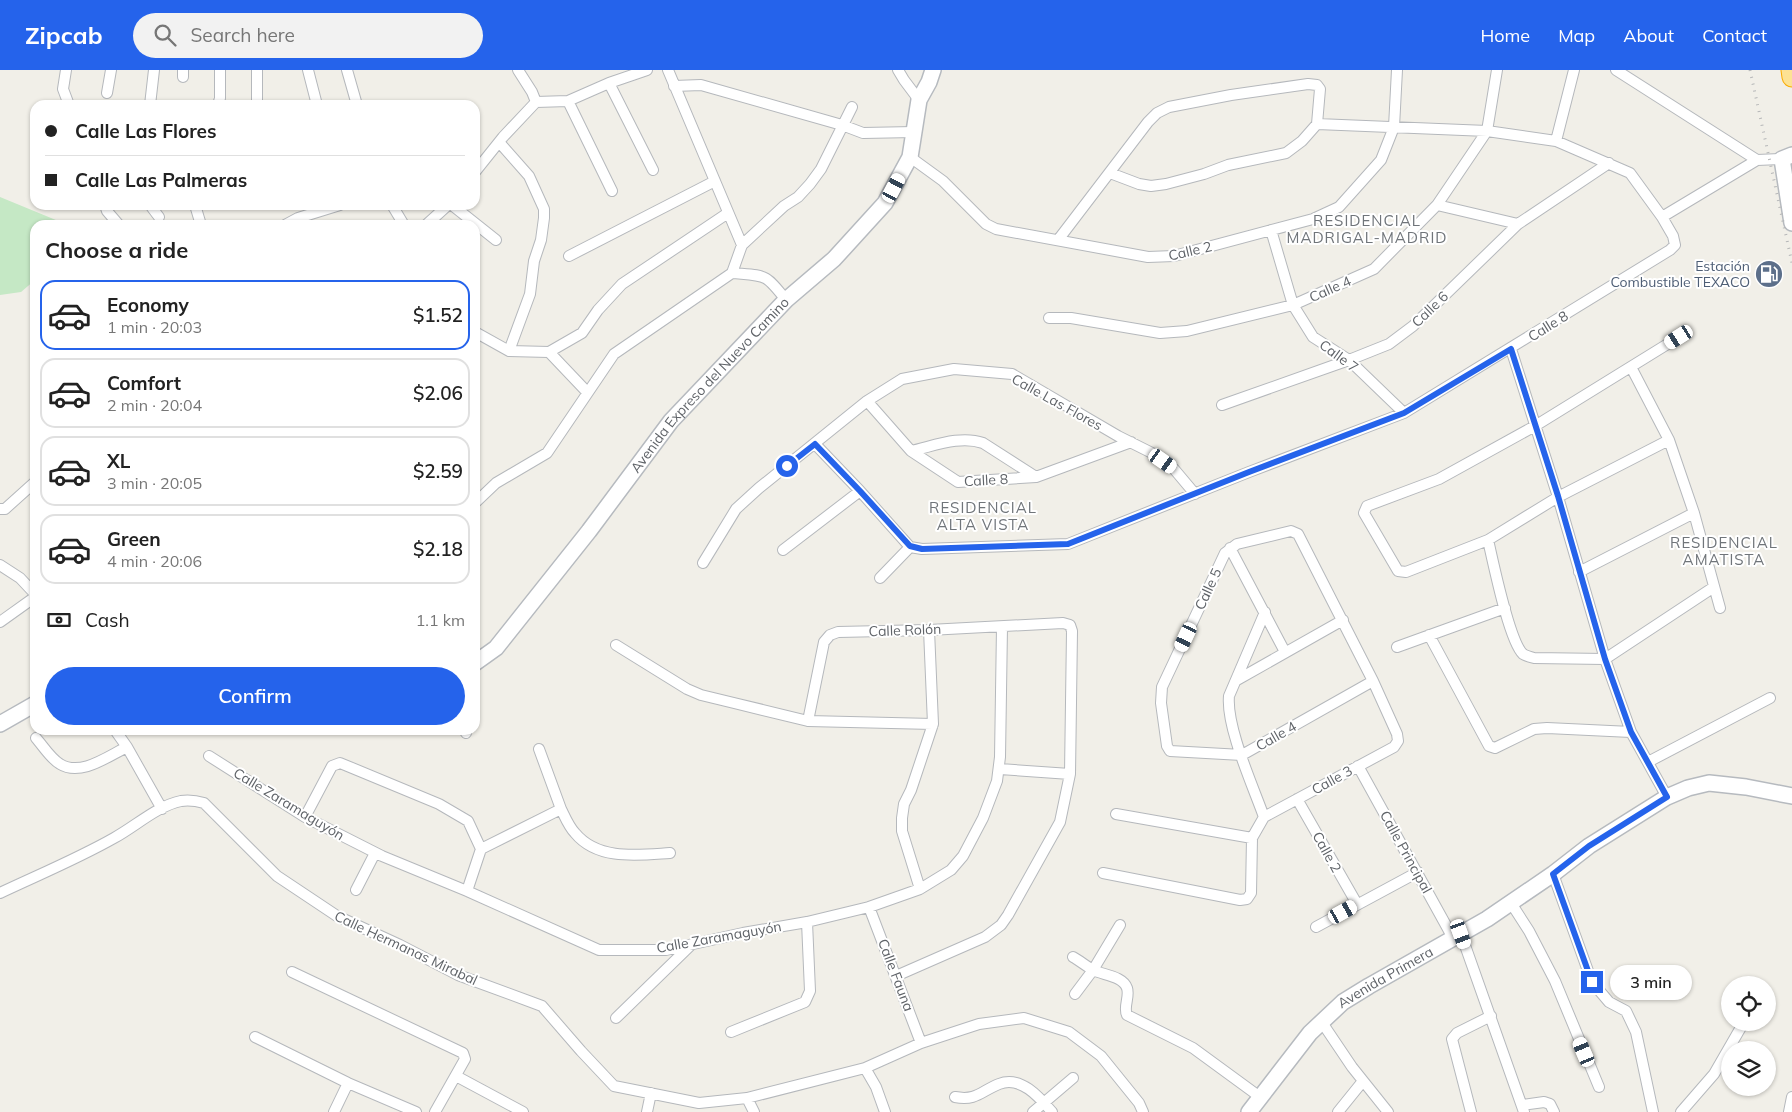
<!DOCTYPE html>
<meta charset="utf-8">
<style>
:root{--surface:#fff;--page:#f2f2f2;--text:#222;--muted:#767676;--line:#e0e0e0;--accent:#2563eb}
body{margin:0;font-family:Mulish,sans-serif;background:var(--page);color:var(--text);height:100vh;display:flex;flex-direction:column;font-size:19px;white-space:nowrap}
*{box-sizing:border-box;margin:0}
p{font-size:16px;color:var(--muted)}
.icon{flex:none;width:28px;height:28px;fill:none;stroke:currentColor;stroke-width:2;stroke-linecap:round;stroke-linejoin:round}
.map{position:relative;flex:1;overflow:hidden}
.details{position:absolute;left:30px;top:150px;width:450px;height:515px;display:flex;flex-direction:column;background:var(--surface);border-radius:15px;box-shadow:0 1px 4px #0004}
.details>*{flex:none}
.hud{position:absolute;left:30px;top:30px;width:450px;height:110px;border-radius:15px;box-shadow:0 1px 4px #0004;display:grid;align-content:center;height:110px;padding:0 15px;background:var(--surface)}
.tools{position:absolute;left:1721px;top:906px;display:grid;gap:10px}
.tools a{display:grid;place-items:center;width:55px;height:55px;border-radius:50%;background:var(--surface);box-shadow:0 1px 4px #0004;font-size:25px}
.end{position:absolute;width:22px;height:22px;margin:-11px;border:6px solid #2563eb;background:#fff;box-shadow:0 0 0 2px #fff}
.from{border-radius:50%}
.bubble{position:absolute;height:35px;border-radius:18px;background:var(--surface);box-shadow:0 1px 4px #0004;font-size:16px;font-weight:600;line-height:35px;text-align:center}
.car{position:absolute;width:15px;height:30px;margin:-15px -8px;border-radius:6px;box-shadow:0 0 4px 1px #0007;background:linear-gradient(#fff 24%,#345 0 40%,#fff 0 76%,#345 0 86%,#fff 0)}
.hud b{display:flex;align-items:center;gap:18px;height:48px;font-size:19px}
.hud b+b{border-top:1px solid var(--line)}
.hud i{width:12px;height:12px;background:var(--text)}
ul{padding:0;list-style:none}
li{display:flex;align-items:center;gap:15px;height:70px;margin:0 10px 8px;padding:0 5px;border:2px solid var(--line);border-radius:15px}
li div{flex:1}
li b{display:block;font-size:19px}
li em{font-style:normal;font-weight:600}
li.active{border-color:var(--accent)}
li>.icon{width:45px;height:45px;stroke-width:1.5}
h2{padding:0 15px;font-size:22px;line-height:60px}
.pay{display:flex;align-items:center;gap:12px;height:55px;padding:0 15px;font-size:19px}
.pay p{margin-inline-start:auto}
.button{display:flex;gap:10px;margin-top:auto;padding:10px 15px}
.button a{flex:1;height:58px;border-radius:30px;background:var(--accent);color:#fff;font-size:20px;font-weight:600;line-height:58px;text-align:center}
header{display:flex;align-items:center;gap:30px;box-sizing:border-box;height:70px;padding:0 25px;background:var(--accent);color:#fff}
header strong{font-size:24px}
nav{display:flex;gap:28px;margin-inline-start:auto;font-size:18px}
.search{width:350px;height:45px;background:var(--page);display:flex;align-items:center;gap:12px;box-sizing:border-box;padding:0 18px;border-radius:28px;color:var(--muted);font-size:19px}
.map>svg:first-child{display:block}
.green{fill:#c5e8c5}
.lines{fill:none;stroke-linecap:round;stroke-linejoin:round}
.street-casing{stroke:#b5b8bc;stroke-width:12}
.secondary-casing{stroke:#b6babf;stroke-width:18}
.highway-casing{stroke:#f9ab00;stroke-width:21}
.street{stroke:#fff;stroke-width:10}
.secondary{stroke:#fff;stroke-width:15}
.highway{stroke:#fde293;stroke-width:19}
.rail{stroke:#b6b7b8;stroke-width:3;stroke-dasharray:1 6;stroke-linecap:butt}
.route{stroke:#2563eb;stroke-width:6}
.labels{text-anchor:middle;stroke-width:4;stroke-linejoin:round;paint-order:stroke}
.street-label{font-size:14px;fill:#5f6368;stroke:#fff}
.service-label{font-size:14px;fill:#4e5e75;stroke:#fff;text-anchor:end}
.neighbourhood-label{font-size:15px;letter-spacing:1px;fill:#70757a;stroke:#fff}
</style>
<header>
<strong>Zipcab</strong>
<div class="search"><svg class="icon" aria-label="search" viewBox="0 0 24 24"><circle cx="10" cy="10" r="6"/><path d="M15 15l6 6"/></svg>Search here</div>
<nav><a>Home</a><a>Map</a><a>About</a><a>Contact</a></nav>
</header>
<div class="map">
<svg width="1792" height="1042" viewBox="0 0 1792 1042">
<rect width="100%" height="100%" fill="#f1efe8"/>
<path class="green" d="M0 127 68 155H35V210L21 222 0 225Z"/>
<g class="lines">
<defs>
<path id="street" d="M66 0 63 19 69 35
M257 0V35
M308 0 317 35
M347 0 357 35
M518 0 532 22 536 32
M668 0 742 175
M898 0 904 10 919 30
M1616 0 1757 90 1782 89
M183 7V0
M609 13 653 100
M674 16 701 15 842 55 863 63 914 62
M107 23 111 0
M568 31 612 121
M150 35 154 0
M218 35 220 28V0
M1556 71 1574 0
M499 72 529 106 544 139V148L541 170 534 191 530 224 509 281
M910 87 943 111 986 154 996 159 1148 187 1174 186 1313 149 1339 137 1381 90 1394 57 1397 0
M475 102 503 67 536 32 568 31 609 13 647 0
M105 135 107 141 119 155
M150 135 159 147
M195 135 201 155
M392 135 404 155
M452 135 496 170
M1437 135 1518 154
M1662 147 1757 90
M285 155 298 148 340 135
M426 155 448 135
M1271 160 1293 235 1313 267 1349 290 1404 343
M1058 170 1148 52 1157 43 1169 37 1231 25 1308 14 1317 15 1320 19 1317 54 1302 71 1286 83 1228 95 1204 104 1166 114 1151 116 1139 114 1110 103
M569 186 715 111
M732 203C766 206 765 203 786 230
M1049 248H1071L1160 263 1187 261 1293 235 1374 199 1437 135 1487 61 1497 0
M475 262 509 281 549 282 582 263 598 240 622 214 728 143
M1511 279 1558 427 1605 589 1631 662 1667 727
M549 282 587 322
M1631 297 1669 370 1694 443 1720 538
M867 331 911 381 958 412 1036 407 1131 372
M1222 335 1349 290 1389 274 1413 256 1518 154 1609 93
M1669 370 1558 427 1488 470 1406 502 1398 501 1364 443 1367 436 1439 409 1535 356 1679 267
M815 374 860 421 910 477 922 479 1068 474 1249 402 1404 343 1670 180 1675 175 1673 166 1662 147 1630 103 1556 71 1487 61 1317 54
M911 381C934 376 960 365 983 373L1036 407
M475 433 496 413 547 383 614 284 732 203 742 175 784 136 798 127 810 114 821 99 852 37
M0 439H5L35 412
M1488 470C1493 491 1509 571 1523 584 1526 586 1530 587 1534 588L1605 589 1714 517
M1230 478 1285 582
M783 480 860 421
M703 493 736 439 759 418 867 331 902 309 954 299 1012 304 1118 366 1152 383 1174 399 1195 424
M0 495 20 508 35 524
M1579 502 1694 443
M880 508 910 477
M0 552 35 527
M1429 565 1489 676 1495 678 1534 659 1547 658 1631 662
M616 575 687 619 701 625 734 633 808 651 933 654
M1397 577 1505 538
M1237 610 1343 550
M808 651 824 572 830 565 838 562 929 560 1063 553 1070 555 1072 561 1070 704 1060 752 1008 845 1001 855 985 867 896 906
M115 660 127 677 162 739
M464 660 466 663
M36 668C43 676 51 689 60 694 81 707 108 686 127 677
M209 686 305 747 382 786 467 821 599 880H666L743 863 807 852 869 837 920 819 951 800 963 786 983 748 997 711 1000 687 1002 557
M1648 692 1770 628
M1358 696 1453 868
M1000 699 1070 704
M1297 729 1357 834
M561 739C565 747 569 757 575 763 598 791 639 785 670 783
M1116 744 1252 768
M305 747 332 696 340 693 439 734 468 751 481 779 467 821
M1264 747 1394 677 1398 671 1397 664 1373 611 1298 464 1291 461 1237 474 1225 483 1162 617 1161 633 1167 676 1170 681 1242 685 1373 611
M481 779 561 739 539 679
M1103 803 1240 830 1247 829 1251 823 1252 768 1264 747C1253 716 1226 657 1229 626L1265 542
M1553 804 1592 912 1609 932 1626 941 1636 962 1653 1042
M920 819 902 761V748L904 734 911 720 933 654 929 560
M356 820 375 783
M0 823C38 805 77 789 114 768 136 756 157 736 181 731 189 730 197 731 204 733L277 806 337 846 400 875 458 905 542 936 581 981 614 1016 699 1033 747 1028 865 998 921 973 979 954 1024 948 1069 962 1101 986 1139 1033 1143 1042
M1511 833 1529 861 1555 911 1599 1017
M869 837 921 973
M1316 857 1418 802
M1461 864 1524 1042
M1073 887C1080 891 1086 896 1093 900 1103 905 1123 906 1127 918 1130 927 1123 937 1127 945L1193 978 1260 1027
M292 902 463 983 465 989 435 1042
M1075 924 1093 900 1120 855
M616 948 691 875
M1321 951 1352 997 1388 1042
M731 962 805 932 810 921 807 852
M255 967 348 1013 416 1042
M865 998 876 1017 885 1042
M456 1006 523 1042
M955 1027C977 1031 981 1021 999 1014 1021 1005 1040 1028 1052 1042
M747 1028 754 1042
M1522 1035 1544 1032 1550 1034 1554 1042
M334 1042 348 1013
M647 1042 651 1023
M1033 1042 1073 1008
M1338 1042 1363 1011
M1471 1042 1452 969 1457 963 1491 946
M1681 1042 1714 1004 1744 952
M1789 1042 1792 1027"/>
<g id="secondary">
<path d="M1792 85 1782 89 1792 153"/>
<path id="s1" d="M475 593 496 578 589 461 671 351 786 230 834 189 885 133 910 87 919 30 929 12 933 0"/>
<path d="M0 654 35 634"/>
<path id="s2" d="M1249 1042 1310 963 1343 932 1369 916 1487 849 1553 804 1589 776 1667 727 1688 718 1709 713 1746 717 1792 726"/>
</g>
<path id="highway" d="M1791 0 1792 7"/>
</defs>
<use href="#street" class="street-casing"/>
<use href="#secondary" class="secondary-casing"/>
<use href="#highway" class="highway-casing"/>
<use href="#street" class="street"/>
<use href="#secondary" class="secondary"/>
<use href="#highway" class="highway"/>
<path class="rail" d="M1750 0 1792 193"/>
</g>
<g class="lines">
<path class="route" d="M787 396 815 374 860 421 910 476 922 479 1068 474 1249 402 1404 343 1511 279 1558 426 1605 589 1631 662 1667 727 1589 776 1553 804 1592 912"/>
</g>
<defs>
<symbol id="fuel-disc" viewBox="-11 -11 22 22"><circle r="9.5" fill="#5c6f8a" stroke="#fff"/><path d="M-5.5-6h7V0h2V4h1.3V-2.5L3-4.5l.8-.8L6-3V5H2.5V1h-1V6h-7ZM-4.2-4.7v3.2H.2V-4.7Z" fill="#fff"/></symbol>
</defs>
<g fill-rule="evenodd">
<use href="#fuel-disc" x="1753" y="188" width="32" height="32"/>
</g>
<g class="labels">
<g class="street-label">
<text transform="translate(1190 181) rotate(-13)" y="5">Calle 2</text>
<text transform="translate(1330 219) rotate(-24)" y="5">Calle 4</text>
<text transform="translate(1430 239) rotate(-44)" y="5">Calle 6</text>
<text transform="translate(1548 256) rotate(-32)" y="5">Calle 8</text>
<text transform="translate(1339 286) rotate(36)" y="5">Calle 7</text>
<text dy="5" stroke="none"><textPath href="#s1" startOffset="365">Avenida Expreso del Nuevo Camino</textPath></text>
<text transform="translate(1057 332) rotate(29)" y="5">Calle Las Flores</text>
<text transform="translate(986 410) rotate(-3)" y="5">Calle 8</text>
<text transform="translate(1208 519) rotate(-65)" y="5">Calle 5</text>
<text transform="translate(905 560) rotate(-2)" y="5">Calle Rolón</text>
<text transform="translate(1276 666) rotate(-30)" y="5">Calle 4</text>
<text transform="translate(1332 710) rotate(-29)" y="5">Calle 3</text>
<text transform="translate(289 734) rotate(31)" y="5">Calle Zaramaguyón</text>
<text transform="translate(1327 782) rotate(61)" y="5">Calle 2</text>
<text transform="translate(1406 782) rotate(61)" y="5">Calle Principal</text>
<text transform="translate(719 867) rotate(-10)" y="5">Calle Zaramaguyón</text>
<text transform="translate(406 878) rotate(25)" y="5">Calle Hermanas Mirabal</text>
<text transform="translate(896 905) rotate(69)" y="5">Calle Fauna</text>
<text dy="5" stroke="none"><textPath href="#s2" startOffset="194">Avenida Primera</textPath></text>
</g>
<g class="service-label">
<text x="1750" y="201">Estación<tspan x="1750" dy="16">Combustible TEXACO</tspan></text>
</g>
<g class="neighbourhood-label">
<text x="1367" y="156">RESIDENCIAL<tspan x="1367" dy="17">MADRIGAL-MADRID</tspan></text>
<text x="983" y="443">RESIDENCIAL<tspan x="983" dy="17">ALTA VISTA</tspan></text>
<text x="1724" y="478">RESIDENCIAL<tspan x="1724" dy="17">AMATISTA</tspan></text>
</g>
</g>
</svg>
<div class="tools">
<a><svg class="icon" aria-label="locate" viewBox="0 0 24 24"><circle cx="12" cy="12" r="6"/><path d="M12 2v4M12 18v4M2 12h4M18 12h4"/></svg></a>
<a><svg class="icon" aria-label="layers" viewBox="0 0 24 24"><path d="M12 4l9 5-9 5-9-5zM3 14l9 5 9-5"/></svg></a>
</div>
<i class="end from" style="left:787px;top:396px"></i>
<i class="end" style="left:1592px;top:912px"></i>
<div class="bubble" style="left:1610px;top:895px;width:82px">3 min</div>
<i class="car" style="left:894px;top:118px;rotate:28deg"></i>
<i class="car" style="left:1679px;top:267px;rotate:238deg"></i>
<i class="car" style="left:1163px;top:391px;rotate:125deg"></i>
<i class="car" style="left:1186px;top:567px;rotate:205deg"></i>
<i class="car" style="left:1343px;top:842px;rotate:61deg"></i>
<i class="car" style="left:1461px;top:864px;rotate:160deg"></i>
<i class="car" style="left:1584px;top:982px;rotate:337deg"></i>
<div class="hud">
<b><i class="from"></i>Calle Las Flores</b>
<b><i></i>Calle Las Palmeras</b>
</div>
<section class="details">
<h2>Choose a ride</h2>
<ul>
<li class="active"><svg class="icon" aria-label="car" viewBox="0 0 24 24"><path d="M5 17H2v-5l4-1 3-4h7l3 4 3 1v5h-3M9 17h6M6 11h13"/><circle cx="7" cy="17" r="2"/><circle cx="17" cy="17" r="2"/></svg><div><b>Economy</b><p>1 min · 20:03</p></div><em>$1.52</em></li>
<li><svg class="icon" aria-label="car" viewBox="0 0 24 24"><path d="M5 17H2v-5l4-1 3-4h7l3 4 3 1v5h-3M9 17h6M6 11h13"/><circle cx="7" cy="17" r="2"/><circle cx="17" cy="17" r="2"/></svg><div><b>Comfort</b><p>2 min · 20:04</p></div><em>$2.06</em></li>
<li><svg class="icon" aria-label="car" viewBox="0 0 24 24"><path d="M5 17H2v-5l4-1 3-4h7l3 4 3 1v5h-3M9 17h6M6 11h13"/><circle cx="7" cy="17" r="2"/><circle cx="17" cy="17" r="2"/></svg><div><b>XL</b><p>3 min · 20:05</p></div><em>$2.59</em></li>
<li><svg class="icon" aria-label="car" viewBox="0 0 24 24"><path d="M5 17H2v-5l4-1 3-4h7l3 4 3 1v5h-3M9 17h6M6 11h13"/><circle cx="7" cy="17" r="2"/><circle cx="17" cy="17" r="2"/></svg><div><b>Green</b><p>4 min · 20:06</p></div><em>$2.18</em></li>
</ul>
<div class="pay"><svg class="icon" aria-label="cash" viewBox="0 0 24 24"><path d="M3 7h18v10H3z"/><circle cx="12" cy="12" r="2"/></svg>Cash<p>1.1 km</p></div>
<div class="button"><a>Confirm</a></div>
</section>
</div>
